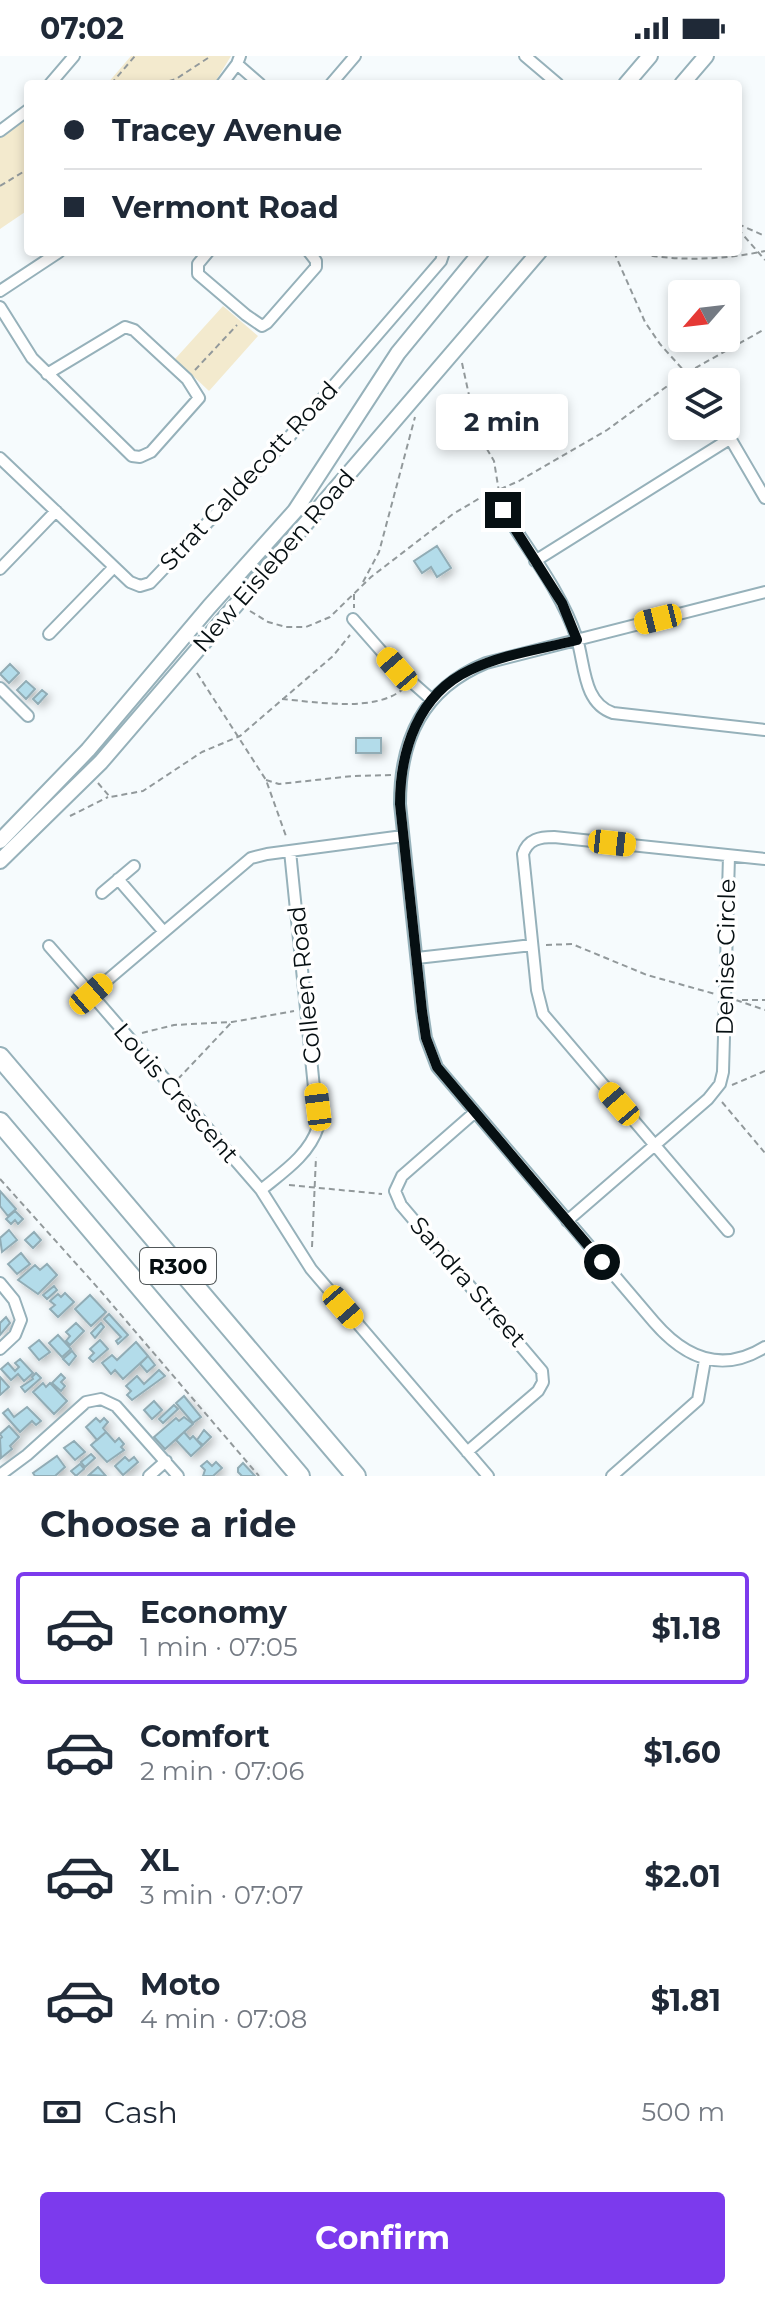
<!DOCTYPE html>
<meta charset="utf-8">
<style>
:root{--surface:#fff;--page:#f2f2f3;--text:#1f2937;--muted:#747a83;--line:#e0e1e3;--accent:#7c3aed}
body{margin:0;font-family:Montserrat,sans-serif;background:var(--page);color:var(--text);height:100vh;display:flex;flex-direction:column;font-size:30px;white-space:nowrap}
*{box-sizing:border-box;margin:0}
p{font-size:26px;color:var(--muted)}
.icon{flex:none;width:44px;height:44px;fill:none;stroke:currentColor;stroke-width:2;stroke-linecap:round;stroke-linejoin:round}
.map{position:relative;height:1420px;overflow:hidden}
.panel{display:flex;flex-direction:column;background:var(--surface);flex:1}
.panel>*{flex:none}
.banner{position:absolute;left:24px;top:24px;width:718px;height:176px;border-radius:8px;box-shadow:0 4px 12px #0003;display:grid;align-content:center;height:176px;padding:0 40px;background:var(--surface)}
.needle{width:52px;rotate:242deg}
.tools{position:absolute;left:668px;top:224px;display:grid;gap:16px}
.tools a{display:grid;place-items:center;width:72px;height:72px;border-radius:8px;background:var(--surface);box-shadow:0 4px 12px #0003;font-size:40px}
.end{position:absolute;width:36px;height:36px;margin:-18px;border:10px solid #060f12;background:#fff;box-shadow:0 0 0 4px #fff}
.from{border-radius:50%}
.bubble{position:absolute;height:56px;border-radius:8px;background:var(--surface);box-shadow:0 4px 12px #0003;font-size:26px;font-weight:700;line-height:56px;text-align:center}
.car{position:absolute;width:24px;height:48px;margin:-24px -12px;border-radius:10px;box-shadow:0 0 6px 2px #0007;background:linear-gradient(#f5c518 24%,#345 0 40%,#f5c518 0 76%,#345 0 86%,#f5c518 0)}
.banner b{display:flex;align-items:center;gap:28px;height:76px;font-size:30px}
.banner b+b{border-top:2px solid var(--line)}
.banner i{width:20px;height:20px;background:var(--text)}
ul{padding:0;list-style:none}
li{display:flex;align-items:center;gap:24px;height:112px;margin:0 16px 12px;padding:0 24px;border:4px solid transparent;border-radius:8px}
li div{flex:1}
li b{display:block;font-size:30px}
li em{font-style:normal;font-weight:700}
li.active{border-color:var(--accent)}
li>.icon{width:72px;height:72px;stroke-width:1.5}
h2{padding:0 40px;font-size:36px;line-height:96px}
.pay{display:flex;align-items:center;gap:20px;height:88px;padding:0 40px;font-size:30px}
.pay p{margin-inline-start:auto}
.button{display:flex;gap:16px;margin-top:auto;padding:16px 40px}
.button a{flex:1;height:92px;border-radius:8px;background:var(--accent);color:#fff;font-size:32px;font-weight:700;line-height:92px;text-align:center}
.status{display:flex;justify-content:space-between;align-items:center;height:56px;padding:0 40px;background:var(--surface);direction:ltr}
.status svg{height:22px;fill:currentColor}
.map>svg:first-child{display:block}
.green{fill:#f3eace}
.building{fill:#b3dcea;stroke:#91acb5;stroke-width:2;filter:url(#shadow)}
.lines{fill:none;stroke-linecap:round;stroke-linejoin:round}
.street-casing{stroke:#96b1ba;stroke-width:14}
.secondary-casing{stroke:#96b1ba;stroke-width:18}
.highway-casing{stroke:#96b1ba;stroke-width:22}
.path{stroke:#92999b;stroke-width:2;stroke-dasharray:6 4;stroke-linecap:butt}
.street{stroke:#fff;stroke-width:10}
.secondary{stroke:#fff;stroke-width:14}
.highway{stroke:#fff;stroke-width:18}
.route{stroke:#060f12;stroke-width:10}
.labels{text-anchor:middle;stroke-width:7;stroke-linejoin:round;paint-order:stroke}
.shield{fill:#fff;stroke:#515759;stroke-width:2}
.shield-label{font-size:22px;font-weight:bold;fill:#060f12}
.street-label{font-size:24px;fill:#060f12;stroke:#fff}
</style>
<div class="status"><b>07:02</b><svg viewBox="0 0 49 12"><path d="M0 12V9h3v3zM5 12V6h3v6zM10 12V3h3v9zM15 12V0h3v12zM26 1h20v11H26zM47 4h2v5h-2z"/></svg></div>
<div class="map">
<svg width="765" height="1420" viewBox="0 0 765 1420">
<defs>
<filter id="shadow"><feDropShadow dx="3.5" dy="3.5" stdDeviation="4" flood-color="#0004"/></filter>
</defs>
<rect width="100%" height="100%" fill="#f6fbfd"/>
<path class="green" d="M131 0H231L214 28H107Z
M28 61V154L0 173V81Z
M223 250 258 280 209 335 175 303Z"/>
<path class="building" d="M437 490 451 512 437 521 431 511 422 517 414 505Z
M10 608 19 617 9 627 0 618Z
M26 625 35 633 26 643 17 634Z
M42 634 47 638 38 648 33 643Z
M356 682H381V697H356Z
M0 1135 16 1153 8 1160 0 1150Z
M15 1155 23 1163 18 1168 15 1164 11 1168 6 1163Z
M9 1174 17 1184 2 1196 0 1182Z
M34 1176 41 1184 33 1192 25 1184Z
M21 1197 30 1208 17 1218 8 1208Z
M47 1208 57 1219 38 1238 18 1224 35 1209 40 1214Z
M54 1230 57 1234 47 1243 43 1239Z
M65 1237 74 1246 58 1261 50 1253 55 1249 50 1245 58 1238 61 1241Z
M90 1239 106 1256 91 1270 75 1253Z
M109 1258 128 1279 118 1288 116 1285 121 1281 104 1263Z
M6 1261 10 1267 0 1279V1267Z
M76 1267 84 1275 70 1289 66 1285 70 1280 66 1276Z
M101 1267 104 1271 95 1282 91 1277Z
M58 1279 71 1293 62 1301 49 1287Z
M39 1284 50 1296 39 1304 29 1292Z
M100 1284 108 1293 93 1306 89 1302 94 1297 90 1293Z
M136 1286 148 1300 123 1323 115 1314 111 1318 102 1307 112 1299 117 1304Z
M72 1295 76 1300 69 1309 63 1303Z
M148 1300 155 1309 147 1316 140 1308Z
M20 1303 33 1317 24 1325 18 1318 11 1324 1 1313 8 1307 15 1315 19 1311 15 1307Z
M159 1314 165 1320 132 1344 127 1339 131 1335 126 1330 137 1320 144 1328Z
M36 1317 41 1322 25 1336 21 1331 33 1323 32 1321Z
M61 1318 65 1322 61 1326 65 1330 61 1335 52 1327Z
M0 1321 9 1331 0 1339Z
M43 1327 46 1331 50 1327 67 1345 54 1358 33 1336Z
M184 1340 201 1361 193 1367 176 1347Z
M154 1345 162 1354 152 1363 144 1354Z
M174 1349 178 1353 163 1367 159 1363Z
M27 1351 41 1365 36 1369 32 1365 20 1376 3 1357 8 1353 14 1361Z
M184 1361 193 1368 165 1393 154 1381 176 1362 179 1365Z
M96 1362 100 1366 104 1362 108 1366 103 1372 106 1376 97 1384 86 1371Z
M9 1370 19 1381 10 1390 12 1393 1 1402 0 1383 2 1381 0 1378Z
M204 1374 211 1381 203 1389 197 1384Z
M106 1376 115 1386 119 1382 124 1388 121 1391 124 1394 107 1406 91 1389Z
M184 1376 190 1383 193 1380 202 1390 191 1400 176 1384Z
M74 1385 85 1396 75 1404 64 1392Z
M91 1398 95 1402 85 1411 81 1406Z
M57 1400 65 1411 55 1420H35L33 1417Z
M125 1401 129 1405 134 1401 138 1406 123 1419 115 1410Z
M207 1405 212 1410 216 1406 222 1412 213 1420H203L205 1414 201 1410Z
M243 1407 255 1420H242L238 1416V1412Z
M80 1408 84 1413 76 1420 71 1415Z
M98 1411 106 1420 89 1419Z"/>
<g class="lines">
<defs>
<path id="street" d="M525 0 558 28
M237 8 260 28
M50 28 74 0
M222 28 237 8 240 0
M331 28 355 0
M0 75 28 54
M208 196 198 208V218L246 259 262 270 267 267 316 211V205L309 196
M0 235 59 196
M0 251 32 302 132 400 140 401 151 396 199 342 187 323 134 274 125 271 47 318
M723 370 765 442
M0 402 130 526 140 530 150 527 290 380 441 205 444 196
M503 454C529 495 562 537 577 583 585 609 583 647 613 657L765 674
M535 505 731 382
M0 513 56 455
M765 536 486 607C423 633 400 683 400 748L422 955 426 982 437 1011 654 1266C685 1302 722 1318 765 1291
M353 563 397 613 432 644
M49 578 114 511
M0 632 28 660
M403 780 267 798 251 802 91 938 261 1134 311 1213 488 1420
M118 823 164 876
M102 837 134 810
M49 890 91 938
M417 902 532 889
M261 1134C283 1116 309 1099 318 1071L290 795
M567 1165 708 1043 720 1028 723 1016 729 800
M728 1175 543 958 537 934 523 798C528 783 540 781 554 781L765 803
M0 1227 14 1244 21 1264 15 1279 0 1293
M467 1396 538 1335 543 1326 542 1315 401 1149 395 1135 402 1120 474 1057
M0 1419 27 1399 86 1346 101 1343 116 1350 178 1420
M149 1420 166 1405
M612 1420 698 1344 705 1304"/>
<path id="secondary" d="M626 28 650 0
M682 28 706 0
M0 785 88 694 209 551 295 455 398 297 481 196
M0 805 101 706 539 196"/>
<path id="highway" d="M0 1001 356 1420
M0 1066 300 1420"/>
</defs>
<use href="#street" class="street-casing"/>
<use href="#secondary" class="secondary-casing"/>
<use href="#highway" class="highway-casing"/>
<path class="path" d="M111 28 135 0
M159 28 176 23 211 0
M0 130 28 113
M738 168 765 180
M738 173 765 204
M614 196 645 266 660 288 694 326
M632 196C675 206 723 204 765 195
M462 307 477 376 494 405 500 442
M195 314 237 269
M363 526 379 496 415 361
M354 538V552
M250 555 268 566 286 571H306L330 561 371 521 453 458 480 442 519 425 607 374 681 320 765 273
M197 617 266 724 287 783
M282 643C317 646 377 657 404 632
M266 724 279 728 353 720 391 719
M98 727 110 741 143 735 202 696 240 680 333 600 350 579
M70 760 108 741
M546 889 572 888 647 919 715 938
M736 944 765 954
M742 944H765
M142 977 174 969 232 966 294 955
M178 1023 231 967
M732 1029 765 1015
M722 1046 765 1097
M0 1123 98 1232 259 1420
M289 1129 382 1138
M312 1191 316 1101"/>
<use href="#street" class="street"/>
<use href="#secondary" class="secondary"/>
<use href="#highway" class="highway"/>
</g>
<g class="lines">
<path class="route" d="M503 454 562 547 577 584C542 593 503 598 470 614 418 638 400 695 400 748L422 955 426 982 437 1011 602 1206"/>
</g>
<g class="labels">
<rect class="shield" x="140" y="1192" width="76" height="36" rx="6"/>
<g class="shield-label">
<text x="178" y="1218">R300</text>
</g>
<g class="street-label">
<text transform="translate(249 420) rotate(-47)" y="8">Strat Caldecott Road</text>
<text transform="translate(274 505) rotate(-49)" y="8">New Eisleben Road</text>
<text transform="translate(726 901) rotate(-89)" y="8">Denise Circle</text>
<text transform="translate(305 929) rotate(-96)" y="8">Colleen Road</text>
<text transform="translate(176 1037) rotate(49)" y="8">Louis Crescent</text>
<text transform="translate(468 1226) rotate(49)" y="8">Sandra Street</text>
</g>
</g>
</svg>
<div class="tools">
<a><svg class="needle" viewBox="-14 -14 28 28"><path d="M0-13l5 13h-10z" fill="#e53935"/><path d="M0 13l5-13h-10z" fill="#747a83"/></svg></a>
<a><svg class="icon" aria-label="layers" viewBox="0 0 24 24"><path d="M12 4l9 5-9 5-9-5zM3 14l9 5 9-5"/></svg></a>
</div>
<i class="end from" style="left:602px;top:1206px"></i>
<i class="end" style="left:503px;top:454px"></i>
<div class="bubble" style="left:436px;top:338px;width:132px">2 min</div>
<i class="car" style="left:658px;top:563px;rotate:256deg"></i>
<i class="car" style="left:397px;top:613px;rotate:319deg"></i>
<i class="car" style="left:612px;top:787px;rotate:96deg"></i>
<i class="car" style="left:91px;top:938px;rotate:49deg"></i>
<i class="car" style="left:619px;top:1048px;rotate:319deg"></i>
<i class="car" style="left:318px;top:1051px;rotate:353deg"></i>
<i class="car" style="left:343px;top:1251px;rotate:139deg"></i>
<div class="banner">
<b><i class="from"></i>Tracey Avenue</b>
<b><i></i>Vermont Road</b>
</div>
</div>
<section class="panel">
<h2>Choose a ride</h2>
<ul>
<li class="active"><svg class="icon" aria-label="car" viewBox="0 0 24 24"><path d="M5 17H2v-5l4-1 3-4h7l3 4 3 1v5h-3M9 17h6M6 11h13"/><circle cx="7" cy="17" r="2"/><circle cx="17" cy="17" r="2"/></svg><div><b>Economy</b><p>1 min · 07:05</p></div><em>$1.18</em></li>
<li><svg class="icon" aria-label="car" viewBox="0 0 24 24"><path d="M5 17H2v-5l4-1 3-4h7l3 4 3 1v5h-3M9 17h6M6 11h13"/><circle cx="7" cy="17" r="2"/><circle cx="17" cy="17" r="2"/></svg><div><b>Comfort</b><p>2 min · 07:06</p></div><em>$1.60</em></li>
<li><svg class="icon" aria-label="car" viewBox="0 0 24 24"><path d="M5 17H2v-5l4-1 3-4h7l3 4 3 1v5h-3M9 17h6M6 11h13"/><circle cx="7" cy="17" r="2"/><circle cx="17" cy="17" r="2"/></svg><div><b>XL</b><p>3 min · 07:07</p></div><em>$2.01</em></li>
<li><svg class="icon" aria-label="car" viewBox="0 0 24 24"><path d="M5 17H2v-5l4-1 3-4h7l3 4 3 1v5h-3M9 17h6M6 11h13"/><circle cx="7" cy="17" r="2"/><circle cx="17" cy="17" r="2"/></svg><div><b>Moto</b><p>4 min · 07:08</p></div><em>$1.81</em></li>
</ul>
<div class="pay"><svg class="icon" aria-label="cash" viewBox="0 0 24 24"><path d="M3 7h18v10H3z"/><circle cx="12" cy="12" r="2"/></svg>Cash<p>500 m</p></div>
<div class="button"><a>Confirm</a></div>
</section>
